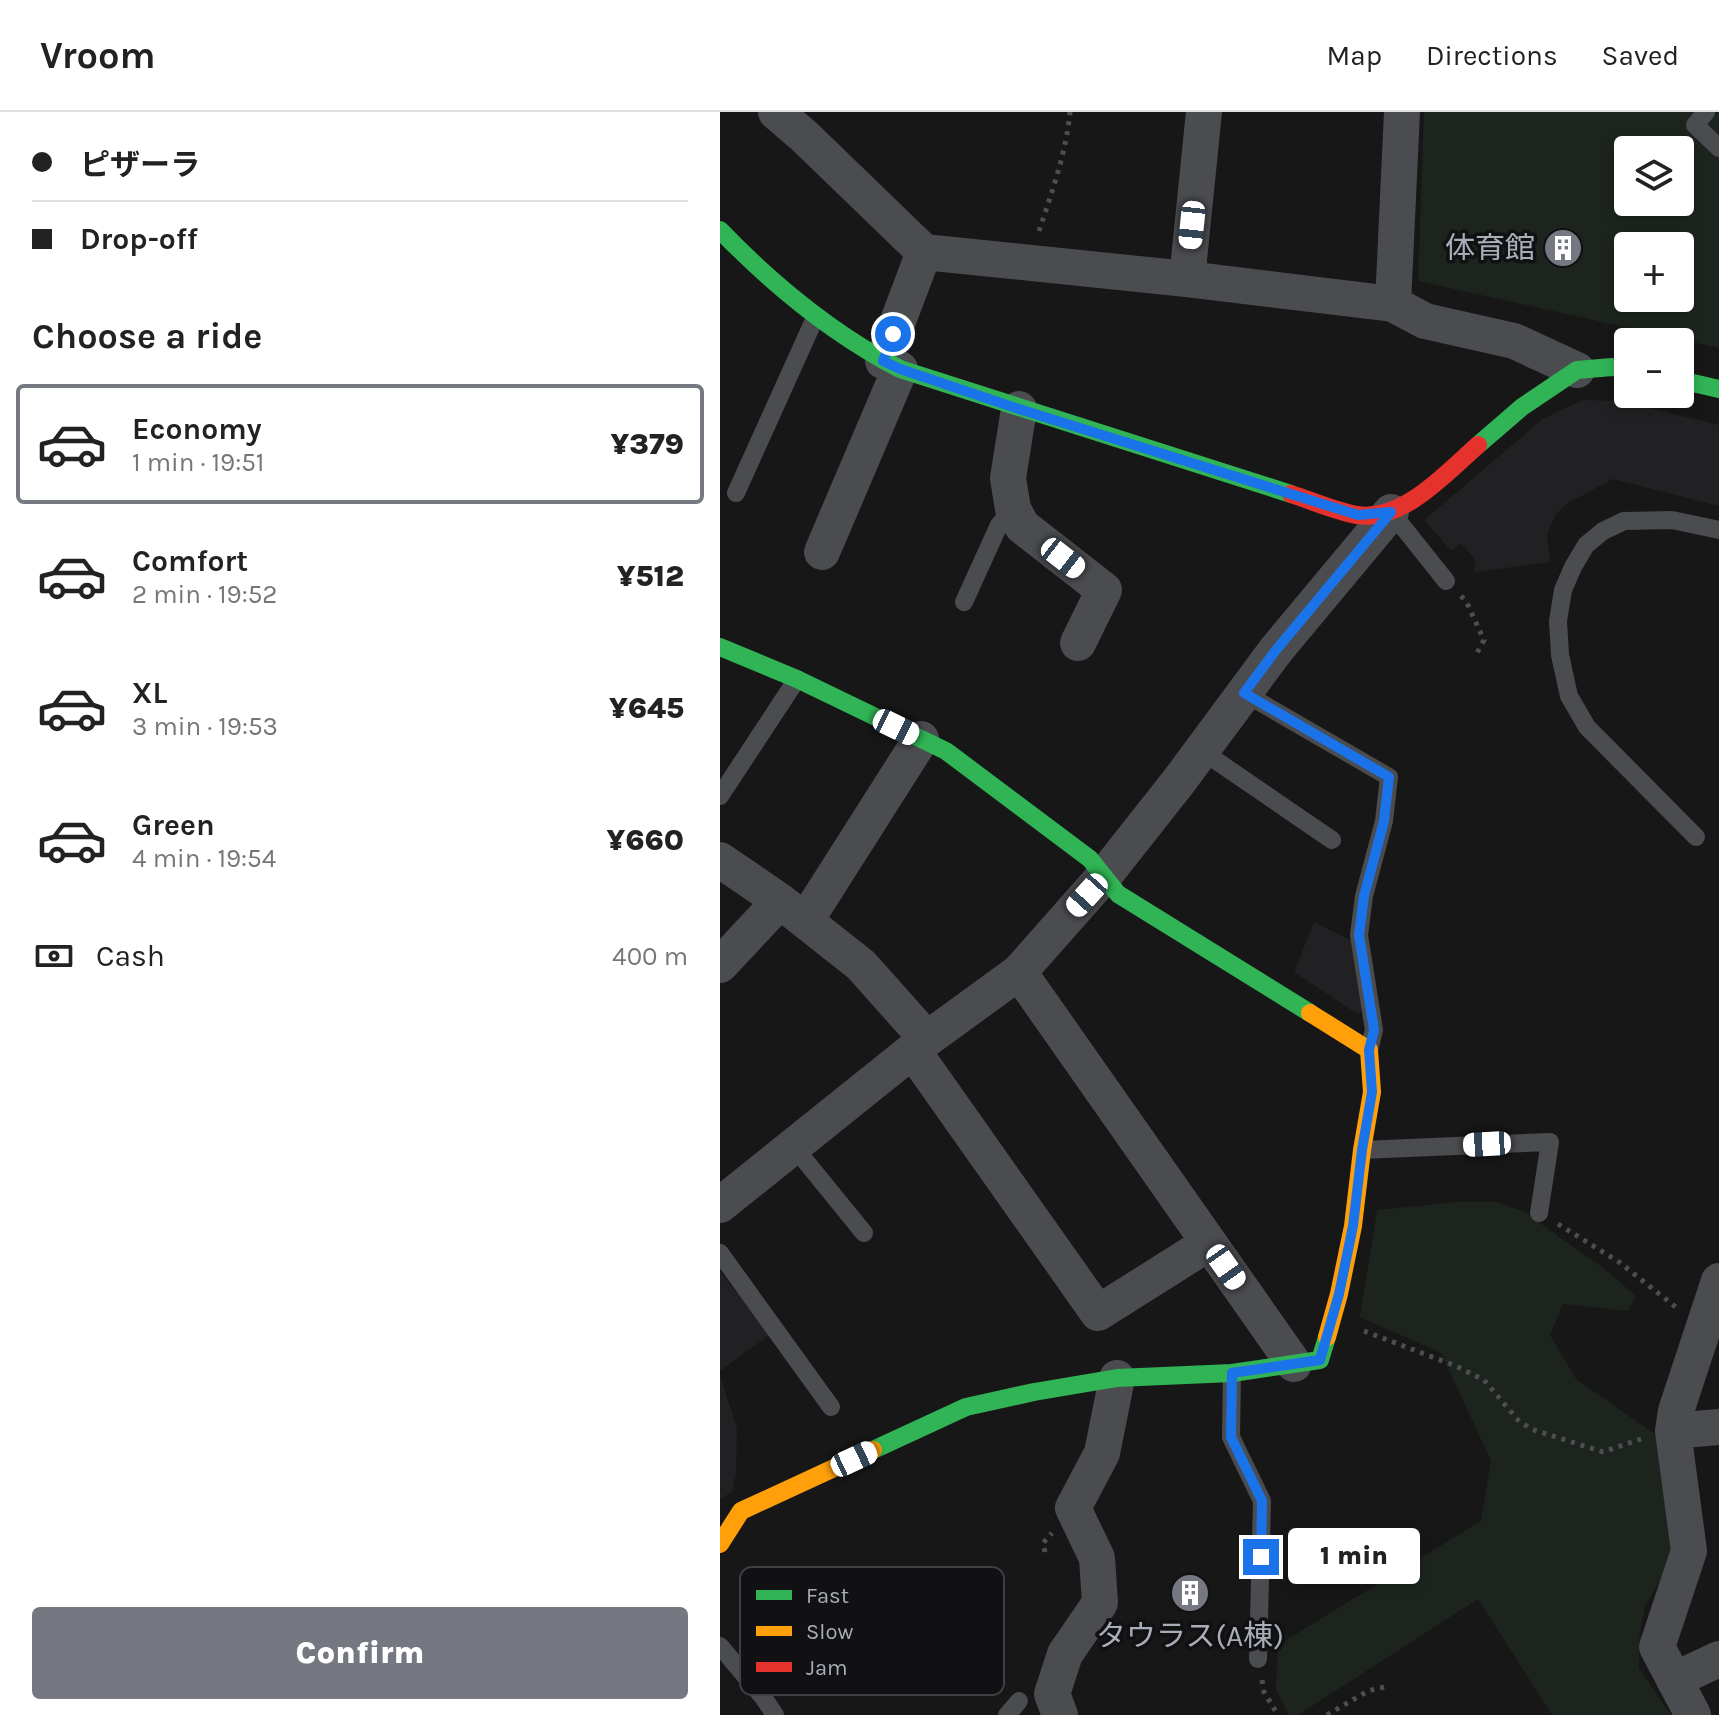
<!DOCTYPE html>
<meta charset="utf-8">
<style>
:root{--surface:#fff;--page:#f6f6f6;--text:#222;--muted:#767676;--line:#e0e0e0;--accent:#757880}
body{margin:0;font-family:Karla,"Noto Sans JP",sans-serif;background:var(--page);color:var(--text);height:100vh;display:flex;flex-direction:column;font-size:30px;white-space:nowrap}
*{box-sizing:border-box;margin:0}
p{font-size:26px;color:var(--muted)}
.icon{flex:none;width:44px;height:44px;fill:none;stroke:currentColor;stroke-width:2;stroke-linecap:round;stroke-linejoin:round}
.map{position:relative;flex:1;overflow:hidden}
.sheet{display:flex;flex-direction:column;background:var(--surface);width:720px}
.sheet>*{flex:none}
.guide{display:grid;align-content:center;height:176px;padding:0 32px;background:var(--surface)}
.tools{position:absolute;left:894px;top:24px;display:grid;gap:16px}
.tools a{display:grid;place-items:center;width:80px;height:80px;border-radius:8px;background:var(--surface);box-shadow:0 4px 12px #0003;font-size:40px}
.end{position:absolute;width:36px;height:36px;margin:-18px;border:10px solid #1a73e8;background:#fff;box-shadow:0 0 0 4px #fff}
.from{border-radius:50%}
.bubble{position:absolute;height:56px;border-radius:8px;background:var(--surface);box-shadow:0 4px 12px #0003;font-size:26px;font-weight:800;line-height:56px;text-align:center}
.car{position:absolute;width:24px;height:48px;margin:-24px -12px;border-radius:10px;box-shadow:0 0 6px 2px #0007;background:linear-gradient(#fff 24%,#345 0 40%,#fff 0 76%,#345 0 86%,#fff 0)}
.guide b{display:flex;align-items:center;gap:28px;height:76px;font-size:30px}
.guide b+b{border-top:2px solid var(--line)}
.guide i{width:20px;height:20px;background:var(--text)}
ul{padding:0;list-style:none}
li{display:flex;align-items:center;gap:24px;height:120px;margin:0 16px 12px;padding:0 16px;border:4px solid transparent;border-radius:8px}
li div{flex:1}
li b{display:block;font-size:30px}
li em{font-style:normal;font-weight:800}
li.current{border-color:var(--accent)}
li>.icon{width:72px;height:72px;stroke-width:1.5}
h2{padding:0 32px;font-size:36px;line-height:96px}
.pay{display:flex;align-items:center;gap:20px;height:88px;padding:0 32px;font-size:30px}
.pay p{margin-inline-start:auto}
.action{display:flex;gap:16px;margin-top:auto;padding:16px 32px}
.action a{flex:1;height:92px;border-radius:8px;background:var(--accent);color:#fff;font-size:32px;font-weight:800;line-height:92px;text-align:center}
header{display:flex;align-items:center;gap:48px;box-sizing:border-box;height:112px;padding:0 40px;background:var(--surface);border-bottom:2px solid var(--line)}
header strong{font-size:38px}
nav{display:flex;gap:44px;margin-inline-start:auto;font-size:28px}
main{display:flex;flex:1;min-height:0}
.map>svg:first-child{display:block}
.built{fill:#212123}
.green{fill:#1d241e;fill-rule:evenodd}
.lines{fill:none;stroke-linecap:round;stroke-linejoin:round}
.path{stroke:#4d4e52;stroke-width:5;stroke-dasharray:4 6;stroke-linecap:butt}
.lane{stroke:#4b4c50;stroke-width:18}
.street{stroke:#4b4c50;stroke-width:36}
.fast{stroke:#30b455;stroke-width:18}
.slow{stroke:#ff9f0a;stroke-width:18}
.jam{stroke:#e5322d;stroke-width:18}
.route{stroke:#1a73e8;stroke-width:10}
.labels{text-anchor:middle;stroke-width:7;stroke-linejoin:round;paint-order:stroke}
.poi-label{font-size:30px;fill:#a8adb8;stroke:#111113;text-anchor:end}
.key{fill:#111113;stroke:#3e4045;stroke-width:2}
.key-label{font-size:22px;fill:#a8adb8}
</style>
<header>
<strong>Vroom</strong>
<nav><a>Map</a><a>Directions</a><a>Saved</a></nav>
</header>
<main>
<section class="sheet">
<div class="guide">
<b><i class="from"></i>ピザーラ</b>
<b><i></i>Drop-off</b>
</div>
<h2>Choose a ride</h2>
<ul>
<li class="current"><svg class="icon" aria-label="car" viewBox="0 0 24 24"><path d="M5 17H2v-5l4-1 3-4h7l3 4 3 1v5h-3M9 17h6M6 11h13"/><circle cx="7" cy="17" r="2"/><circle cx="17" cy="17" r="2"/></svg><div><b>Economy</b><p>1 min · 19:51</p></div><em>¥379</em></li>
<li><svg class="icon" aria-label="car" viewBox="0 0 24 24"><path d="M5 17H2v-5l4-1 3-4h7l3 4 3 1v5h-3M9 17h6M6 11h13"/><circle cx="7" cy="17" r="2"/><circle cx="17" cy="17" r="2"/></svg><div><b>Comfort</b><p>2 min · 19:52</p></div><em>¥512</em></li>
<li><svg class="icon" aria-label="car" viewBox="0 0 24 24"><path d="M5 17H2v-5l4-1 3-4h7l3 4 3 1v5h-3M9 17h6M6 11h13"/><circle cx="7" cy="17" r="2"/><circle cx="17" cy="17" r="2"/></svg><div><b>XL</b><p>3 min · 19:53</p></div><em>¥645</em></li>
<li><svg class="icon" aria-label="car" viewBox="0 0 24 24"><path d="M5 17H2v-5l4-1 3-4h7l3 4 3 1v5h-3M9 17h6M6 11h13"/><circle cx="7" cy="17" r="2"/><circle cx="17" cy="17" r="2"/></svg><div><b>Green</b><p>4 min · 19:54</p></div><em>¥660</em></li>
</ul>
<div class="pay"><svg class="icon" aria-label="cash" viewBox="0 0 24 24"><path d="M3 7h18v10H3z"/><circle cx="12" cy="12" r="2"/></svg>Cash<p>400 m</p></div>
<div class="action"><a>Confirm</a></div>
</section>
<div class="map">
<svg width="999" height="1603" viewBox="0 0 999 1603">
<rect width="100%" height="100%" fill="#171717"/>
<path class="built" d="M863 288 902 289 999 313V394L893 367 846 392 836 402 827 421 830 450 755 460V447L741 431 731 439 704 408 824 306Z
M594 810 632 829 644 895 639 903 574 860Z
M0 1160 51 1222 0 1259Z
M0 1264 17 1316 16 1363 12 1380 0 1387Z"/>
<path class="green" d="M704 0H999V236L698 169ZM908 38H960V90H908ZM908 134H960V186H908Z
M739 1090H777L803 1099 886 1158 916 1184 908 1199 843 1192 830 1223 856 1267 939 1325 953 1431 950 1451 925 1494 919 1527V1556L951 1603H832L758 1487 578 1603H569L556 1577 558 1533 761 1409 771 1349 721 1241 640 1205 657 1098Z"/>
<g class="lines">
<path class="path" d="M319 119C332 80 346 41 350 0
M741 484 746 489 764 528 756 543
M838 1112 899 1150 957 1196
M644 1219 736 1254 764 1268 798 1308 811 1317 883 1340 921 1327
M325 1440 323 1431 332 1421
M542 1568 544 1580 558 1603
M607 1603 648 1579 664 1575"/>
<path class="lane" d="M986 0 975 13 999 36
M16 381 95 206
M671 400 726 469
M244 490 279 413 293 397
M524 581 669 665 664 709 644 784 639 823 654 918 649 938
M482 639 612 728
M0 684 77 567
M976 725 867 615 849 584 840 543 838 509 843 478 853 455 866 433 883 419 904 409 952 408 999 418
M74 1035 144 1121
M642 1038 830 1030 819 1101
M0 1141 111 1295
M512 1261 511 1325 542 1389 538 1547
M0 1534 43 1585 55 1603
M287 1603 299 1589"/>
<path class="street" d="M56 0 84 24 204 140
M467 167 484 0
M673 192 682 0
M163 249 204 140 467 167 673 192 705 209 794 229 857 258
M299 297 288 366 293 397 302 414 384 478 358 531
M102 440 180 257
M0 748 60 789 0 853
M60 789 141 853 207 927
M86 808 201 627
M299 860 574 1252
M193 939 378 1201 489 1131
M0 1093 207 927 299 860 384 764 459 669 556 538 671 400
M953 1319 956 1299 999 1169
M954 1568 999 1547
M340 1603 332 1582 345 1542 380 1491 377 1446 353 1396 382 1341 397 1266
M973 1603 937 1535 969 1439 953 1319 999 1315"/>
<path class="fast" d="M0 118C54 174 111 221 180 257L571 382
M960 268 999 277
M758 333 802 295 857 258 892 255 908 258
M0 535 77 567 226 639 370 747 398 782 590 901
M153 1338 246 1295 314 1280 397 1266 512 1261 600 1248 607 1225"/>
<path class="slow" d="M590 901 649 938 652 980 642 1038 633 1114 619 1182 607 1225
M0 1432 21 1399 153 1338"/>
<path class="jam" d="M571 382C590 388 618 400 637 403 683 410 726 361 758 333"/>
</g>
<g class="lines">
<path class="route" d="M173 222 163 249 180 257 299 297 638 403 671 400 556 538 524 581 669 665 664 709 644 784 639 823 654 918 649 938 652 980 642 1038 633 1114 619 1182 600 1248 512 1261 511 1325 542 1389 541 1445"/>
</g>
<defs>
<symbol id="building-disc" viewBox="-11 -11 22 22"><circle r="9.5" fill="#757880" stroke="#111113"/><path d="M-4-6H4V6H1V3H-1V6H-4ZM-2.5-4.3h1.7v1.8h-1.7ZM.8-4.3h1.7v1.8H.8ZM-2.5-1h1.7V.8h-1.7ZM.8-1h1.7V.8H.8Z" fill="#fff"/></symbol>
</defs>
<g fill-rule="evenodd">
<use href="#building-disc" x="821" y="114" width="44" height="44"/>
<use href="#building-disc" x="448" y="1459" width="44" height="44"/>
</g>
<g class="labels">
<g class="poi-label">
<text x="815" y="146">体育館</text>
<text x="470" y="1534" text-anchor="middle">タウラス(A棟)</text>
</g>
</g>
<rect x="20" y="1455" width="264" height="128" rx="12" class="key"/>
<rect x="36" y="1478" width="36" height="10" fill="#30b455"/>
<rect x="36" y="1514" width="36" height="10" fill="#ff9f0a"/>
<rect x="36" y="1550" width="36" height="10" fill="#e5322d"/>
<g class="key-label">
<text x="86" y="1491">Fast</text>
<text x="86" y="1527">Slow</text>
<text x="86" y="1563">Jam</text>
</g>
</svg>
<div class="tools">
<a><svg class="icon" aria-label="layers" viewBox="0 0 24 24"><path d="M12 4l9 5-9 5-9-5zM3 14l9 5 9-5"/></svg></a>
<a>+</a>
<a>−</a>
</div>
<i class="end from" style="left:173px;top:222px"></i>
<i class="end" style="left:541px;top:1445px"></i>
<div class="bubble" style="left:568px;top:1416px;width:132px">1 min</div>
<i class="car" style="left:472px;top:113px;rotate:186deg"></i>
<i class="car" style="left:343px;top:446px;rotate:128deg"></i>
<i class="car" style="left:176px;top:615px;rotate:116deg"></i>
<i class="car" style="left:367px;top:783px;rotate:222deg"></i>
<i class="car" style="left:767px;top:1032px;rotate:267deg"></i>
<i class="car" style="left:506px;top:1155px;rotate:145deg"></i>
<i class="car" style="left:134px;top:1347px;rotate:65deg"></i>
</div>
</main>
